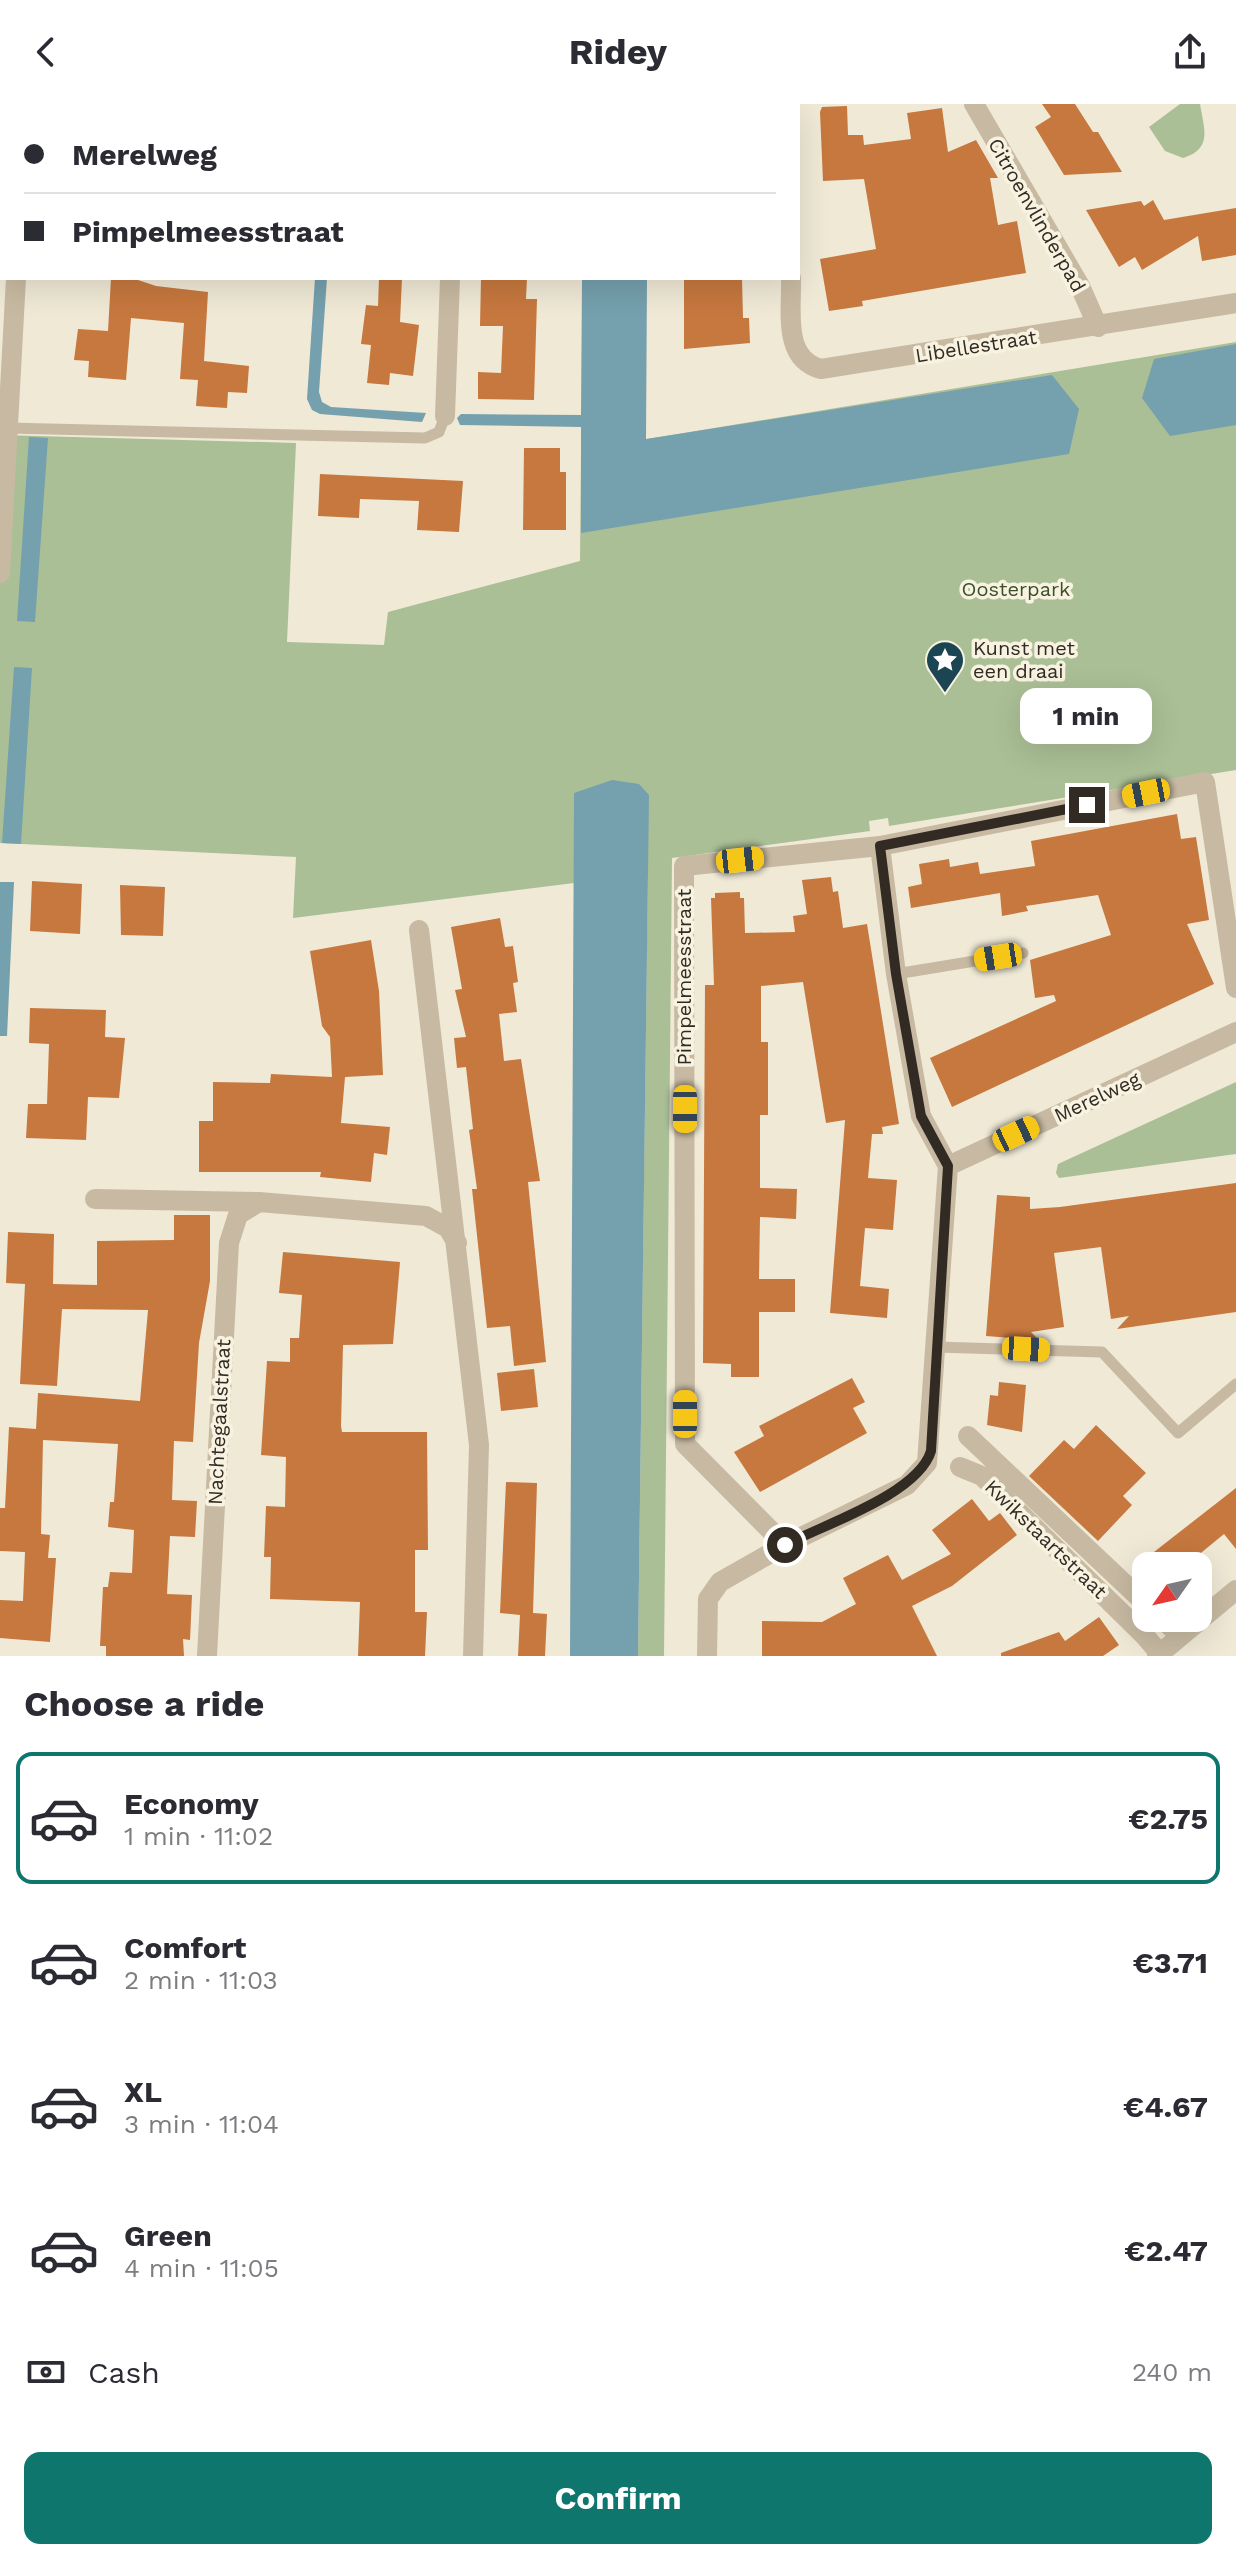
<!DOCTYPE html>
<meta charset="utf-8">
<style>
:root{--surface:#fff;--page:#f7f7f7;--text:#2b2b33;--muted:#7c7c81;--line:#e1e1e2;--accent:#0f766e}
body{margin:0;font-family:"Work Sans",sans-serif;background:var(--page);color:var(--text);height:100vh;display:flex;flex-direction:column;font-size:30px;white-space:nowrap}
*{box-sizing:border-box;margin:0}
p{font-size:26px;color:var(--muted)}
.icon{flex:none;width:44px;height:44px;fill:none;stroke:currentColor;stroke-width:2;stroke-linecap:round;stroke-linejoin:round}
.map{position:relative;height:1552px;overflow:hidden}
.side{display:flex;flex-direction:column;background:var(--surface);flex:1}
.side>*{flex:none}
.hud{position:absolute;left:0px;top:0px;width:800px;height:176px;box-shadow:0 8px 32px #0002;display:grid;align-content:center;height:176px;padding:0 24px;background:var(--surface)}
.needle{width:52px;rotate:236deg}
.tools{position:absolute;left:1132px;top:1448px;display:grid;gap:16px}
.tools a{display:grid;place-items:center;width:80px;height:80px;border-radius:16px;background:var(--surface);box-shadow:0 8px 32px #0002;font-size:40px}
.end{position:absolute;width:36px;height:36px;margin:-18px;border:10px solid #322b24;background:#fff;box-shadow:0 0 0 4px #fff}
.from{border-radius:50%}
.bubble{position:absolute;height:56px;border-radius:16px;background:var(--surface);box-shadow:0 8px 32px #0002;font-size:26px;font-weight:700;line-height:56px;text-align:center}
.car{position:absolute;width:24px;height:48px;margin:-24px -12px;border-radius:10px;box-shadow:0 0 6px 2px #0007;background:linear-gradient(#f5c518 24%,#345 0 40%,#f5c518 0 76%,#345 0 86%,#f5c518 0)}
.hud b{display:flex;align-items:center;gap:28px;height:76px;font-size:30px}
.hud b+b{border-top:2px solid var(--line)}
.hud i{width:20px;height:20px;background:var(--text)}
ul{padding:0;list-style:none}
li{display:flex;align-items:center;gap:24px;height:132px;margin:0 16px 12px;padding:0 8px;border:4px solid transparent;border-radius:16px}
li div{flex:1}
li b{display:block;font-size:30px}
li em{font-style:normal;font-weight:700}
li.active{border-color:var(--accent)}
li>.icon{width:72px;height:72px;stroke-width:1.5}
h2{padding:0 24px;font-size:36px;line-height:96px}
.pay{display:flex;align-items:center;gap:20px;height:88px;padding:0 24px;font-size:30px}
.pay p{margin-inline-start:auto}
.action{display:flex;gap:16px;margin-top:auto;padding:16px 24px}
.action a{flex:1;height:92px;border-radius:16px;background:var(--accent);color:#fff;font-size:32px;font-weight:700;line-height:92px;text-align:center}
header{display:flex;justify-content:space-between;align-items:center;height:104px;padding:0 24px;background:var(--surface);font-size:36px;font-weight:700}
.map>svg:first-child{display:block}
.green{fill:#aabf96}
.water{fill:#75a0ad}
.building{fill:#c6783e}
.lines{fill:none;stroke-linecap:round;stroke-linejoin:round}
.lane{stroke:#c8baa2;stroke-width:11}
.street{stroke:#c8baa2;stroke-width:20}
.route{stroke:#322b24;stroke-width:10}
.labels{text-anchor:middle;stroke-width:7;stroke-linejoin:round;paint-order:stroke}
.street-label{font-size:20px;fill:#322b24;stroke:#f8f2e1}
.park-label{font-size:20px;fill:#3a5028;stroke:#f8f2e1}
.poi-label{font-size:20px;fill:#322b24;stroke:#f8f2e1;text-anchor:start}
</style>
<header><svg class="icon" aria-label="back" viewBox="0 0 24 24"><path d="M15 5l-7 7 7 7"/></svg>Ridey<svg class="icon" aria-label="share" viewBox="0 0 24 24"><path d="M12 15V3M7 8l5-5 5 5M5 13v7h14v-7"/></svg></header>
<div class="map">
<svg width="1236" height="1552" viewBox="0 0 1236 1552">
<rect width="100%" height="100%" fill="#f0e9d6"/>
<path class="green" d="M1180 0H1200C1204 25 1213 45 1183 54L1165 47 1149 23Z
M1236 238V666L889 722 888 714 869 717 870 727 672 754 664 1552H638L648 756 574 779 293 814 296 753 0 739V331L296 339 287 538 384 541 388 508 580 457 581 346Z
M1236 978V1050L1059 1074 1056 1069 1058 1060Z"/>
<path class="water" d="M315 174H327L319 288 322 298 331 303 426 309 422 318 320 310 312 306 307 295Z
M582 174H647L646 335 1052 271 1079 305 1069 350 581 429V323L460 321 457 314 461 310 581 311Z
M1236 240V321L1170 332 1142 294 1154 255Z
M29 333 48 334 35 518 17 517Z
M14 563 32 564 21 740 2 739Z
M612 676 639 680 649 691 638 1552H570L574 689Z
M0 778H14L7 932H0Z"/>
<path class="building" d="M1042 0H1075L1093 28H1098L1122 68 1064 71 1035 23 1051 13Z
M847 2 848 31H863L864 41 911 35 907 9 942 4 948 48 976 36 998 74H990L998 121 1017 117 1026 169 862 197 863 202 829 207 820 155 876 145 864 75 823 77 820 8 822 3Z
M1153 96 1164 116 1236 104V151L1202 157 1198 132 1142 166 1135 153 1119 163 1086 106 1141 97 1144 102Z
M111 174H132L156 182 208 188 204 257 249 262 247 289 228 288 227 304 196 302 198 276 180 275 184 219 131 214 126 276 88 273 89 257 74 256 78 225 108 227Z
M379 174H402L400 218 419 221 413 272 390 269 389 281 367 279 371 241 361 240 366 201 378 202Z
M481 174H527L526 195H537L534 296 478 295V268L501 269 503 222H480Z
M684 174H742L743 214H749L750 239 684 245Z
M524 344H560V368H566V426H523Z
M320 370 463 377 459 428 417 426 419 397 360 395 359 414 318 412Z
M1177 710 1181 735 1196 733 1209 816 1187 820 1214 880 952 1003 930 954 1056 897 1054 891 1035 894 1030 856 1111 831 1098 791 1026 802 1028 807 1002 812 1000 789 911 804 908 783 922 780 919 760 949 755 950 763 978 758 980 770 1035 762 1031 737Z
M831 773 833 788 838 787 843 824 867 820 899 1020 882 1023 883 1030H872L868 1074 897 1076 893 1126 865 1124 860 1182 889 1185 887 1214 830 1209 845 1016 826 1019 803 878 761 882V938H768V1011H760V1084L797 1085 796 1115 760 1113 759 1175H795V1208H759V1273H731V1260L703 1259 705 881H714L711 794H715V789L740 788V794H744L745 829 795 828 793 812 807 810 802 776Z
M32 777 82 780 80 830 30 827Z
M120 781 165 783 163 832 121 831Z
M500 814 505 843 513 842 518 878 513 879 517 908 499 910 504 957 521 955 540 1077 528 1078 546 1258 514 1262 510 1222 487 1224 472 1085H477L469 1026 473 1025 466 963 457 964 454 934 466 933 455 886 462 885 451 823Z
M371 836 379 887 383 971 345 973 341 1019 390 1023 387 1051 374 1049 371 1078 320 1073 321 1068H199V1017H213V978L270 979 271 970 332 973 330 933 322 922 310 847Z
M30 904 106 906 105 933 125 934 119 994 88 993 86 1036 26 1034 28 1000H47L49 940 29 939Z
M1236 1079V1208L1117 1225 1129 1212 1111 1215 1101 1143 1054 1149 1064 1223 1031 1228 1039 1236 986 1232 997 1091 1030 1093V1105L1060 1103Z
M174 1111H210V1177L199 1239 193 1338 174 1337 172 1396 197 1397 195 1433 170 1432 167 1490 192 1491 190 1536 183 1535 184 1552H106V1542H100L103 1483H108L110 1468 132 1469 134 1426 108 1423 110 1398H114L118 1340 43 1336 41 1430 50 1431 48 1454H56L50 1538 0 1534V1496L23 1497 25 1448 0 1447V1404H5L9 1323 36 1325 38 1289 140 1297 148 1206 62 1205 57 1282 20 1280 25 1180 6 1179 8 1128 54 1130 53 1180 97 1181V1137L174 1136Z
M283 1148 400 1158 393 1240 343 1241 341 1322 342 1328H427L428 1446H415V1508H427L425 1552H358L360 1498 270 1495 271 1453H264L266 1402 285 1403 286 1353 261 1351 267 1257 290 1258V1234H299L302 1191 279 1189Z
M534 1265 538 1303 501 1307 497 1269Z
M852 1274 865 1298 853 1304 867 1329 760 1388 734 1348 764 1332 759 1322Z
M999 1278 1026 1281 1022 1328 987 1321 990 1291 998 1292Z
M1096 1321 1146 1369 1123 1392 1132 1401 1098 1437 1029 1372 1064 1336 1074 1345Z
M506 1378 537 1379 533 1509 547 1510 545 1552H518L520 1511 500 1509Z
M1236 1384V1445L1224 1430 1185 1462H1136Z
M972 1395 989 1417 1000 1409 1017 1431 952 1482 912 1502 937 1552H762V1517L822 1518 856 1500 843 1474 888 1451 902 1476 951 1450 932 1426Z
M1099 1513 1119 1541 1103 1552H1001V1549L1059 1528 1065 1537Z"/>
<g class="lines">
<path class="lane" d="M8 324 425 334 439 328 445 312
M896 870 1023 849
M936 1243 1102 1248 1178 1329 1236 1280"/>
<path class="street" d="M430 0 431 2
M786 0V2
M974 0 1080 182 1098 223
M26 2V0
M485 2V0
M791 174C792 206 782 255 821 265L1236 199
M445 312 450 174
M0 469 16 174
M880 742 896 870 921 1012 948 1062
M419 826 479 1341 473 1552
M95 1095 259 1098 426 1112 448 1124 457 1139
M968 1332 1146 1500
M960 1363 982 1372 1145 1532 1160 1550
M785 1441 685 1340 684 762 880 742 1205 678 1236 884
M1161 1514 1181 1532
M207 1552 229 1139 238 1111 259 1098
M707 1552 708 1495 720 1478 785 1441 907 1381 927 1359 948 1062 1236 928
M1157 1552 1236 1486"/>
</g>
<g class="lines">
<path class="route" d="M785 1441C825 1420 918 1390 931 1347L948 1062 921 1012 896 870 880 742 1087 701"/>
</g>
<defs>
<symbol id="sight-pin" viewBox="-11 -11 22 30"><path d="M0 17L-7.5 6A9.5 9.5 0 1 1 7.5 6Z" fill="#1b4553" stroke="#f8f2e1"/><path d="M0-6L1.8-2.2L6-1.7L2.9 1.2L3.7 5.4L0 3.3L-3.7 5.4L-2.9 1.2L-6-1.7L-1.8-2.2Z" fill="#fff"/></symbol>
</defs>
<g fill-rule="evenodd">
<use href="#sight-pin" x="923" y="534" width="44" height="60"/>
</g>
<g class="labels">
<g class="street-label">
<text transform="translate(1037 111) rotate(60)" y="7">Citroenvlinderpad</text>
<text transform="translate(976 242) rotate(-9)" y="7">Libellestraat</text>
<text transform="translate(684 873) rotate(-90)" y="7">Pimpelmeesstraat</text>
<text transform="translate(1097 993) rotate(-25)" y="7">Merelweg</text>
<text transform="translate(219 1318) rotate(-87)" y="7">Nachtegaalstraat</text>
<text transform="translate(1046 1435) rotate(44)" y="7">Kwikstaartstraat</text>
</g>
<g class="park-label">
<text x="1016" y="492">Oosterpark</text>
</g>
<g class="poi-label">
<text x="973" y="551">Kunst met<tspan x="973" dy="23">een draai</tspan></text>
</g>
</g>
</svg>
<div class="tools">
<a><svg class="needle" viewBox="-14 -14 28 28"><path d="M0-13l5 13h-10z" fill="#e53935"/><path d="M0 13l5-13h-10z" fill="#7c7c81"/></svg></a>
</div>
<i class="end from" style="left:785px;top:1441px"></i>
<i class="end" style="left:1087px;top:701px"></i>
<div class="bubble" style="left:1020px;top:584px;width:132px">1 min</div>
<i class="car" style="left:1146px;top:689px;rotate:259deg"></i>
<i class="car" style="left:740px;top:756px;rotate:84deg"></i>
<i class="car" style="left:998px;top:853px;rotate:261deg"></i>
<i class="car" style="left:685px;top:1005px;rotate:180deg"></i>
<i class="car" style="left:1016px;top:1030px;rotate:65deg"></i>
<i class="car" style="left:1026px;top:1245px;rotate:93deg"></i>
<i class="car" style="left:685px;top:1310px;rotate:0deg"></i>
<div class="hud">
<b><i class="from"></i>Merelweg</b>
<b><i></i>Pimpelmeesstraat</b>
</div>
</div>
<section class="side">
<h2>Choose a ride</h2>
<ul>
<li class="active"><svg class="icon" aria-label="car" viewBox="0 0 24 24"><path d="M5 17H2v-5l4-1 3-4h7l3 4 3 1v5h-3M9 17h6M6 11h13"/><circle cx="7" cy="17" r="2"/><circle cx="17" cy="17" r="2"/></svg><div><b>Economy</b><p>1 min · 11:02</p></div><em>€2.75</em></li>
<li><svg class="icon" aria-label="car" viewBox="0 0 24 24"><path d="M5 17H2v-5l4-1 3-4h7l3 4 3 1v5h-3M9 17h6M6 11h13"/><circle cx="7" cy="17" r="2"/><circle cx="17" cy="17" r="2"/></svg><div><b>Comfort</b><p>2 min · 11:03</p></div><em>€3.71</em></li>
<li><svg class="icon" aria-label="car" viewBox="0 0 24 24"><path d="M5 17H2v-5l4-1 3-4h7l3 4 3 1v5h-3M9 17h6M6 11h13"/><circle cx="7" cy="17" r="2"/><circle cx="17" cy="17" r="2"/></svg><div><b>XL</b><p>3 min · 11:04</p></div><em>€4.67</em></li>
<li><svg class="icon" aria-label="car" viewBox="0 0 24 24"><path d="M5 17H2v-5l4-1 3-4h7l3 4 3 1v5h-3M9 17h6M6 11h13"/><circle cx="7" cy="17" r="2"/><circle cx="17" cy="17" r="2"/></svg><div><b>Green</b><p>4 min · 11:05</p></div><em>€2.47</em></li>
</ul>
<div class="pay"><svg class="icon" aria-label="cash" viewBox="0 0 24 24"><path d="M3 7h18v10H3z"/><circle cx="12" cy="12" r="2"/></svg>Cash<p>240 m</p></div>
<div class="action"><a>Confirm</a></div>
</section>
